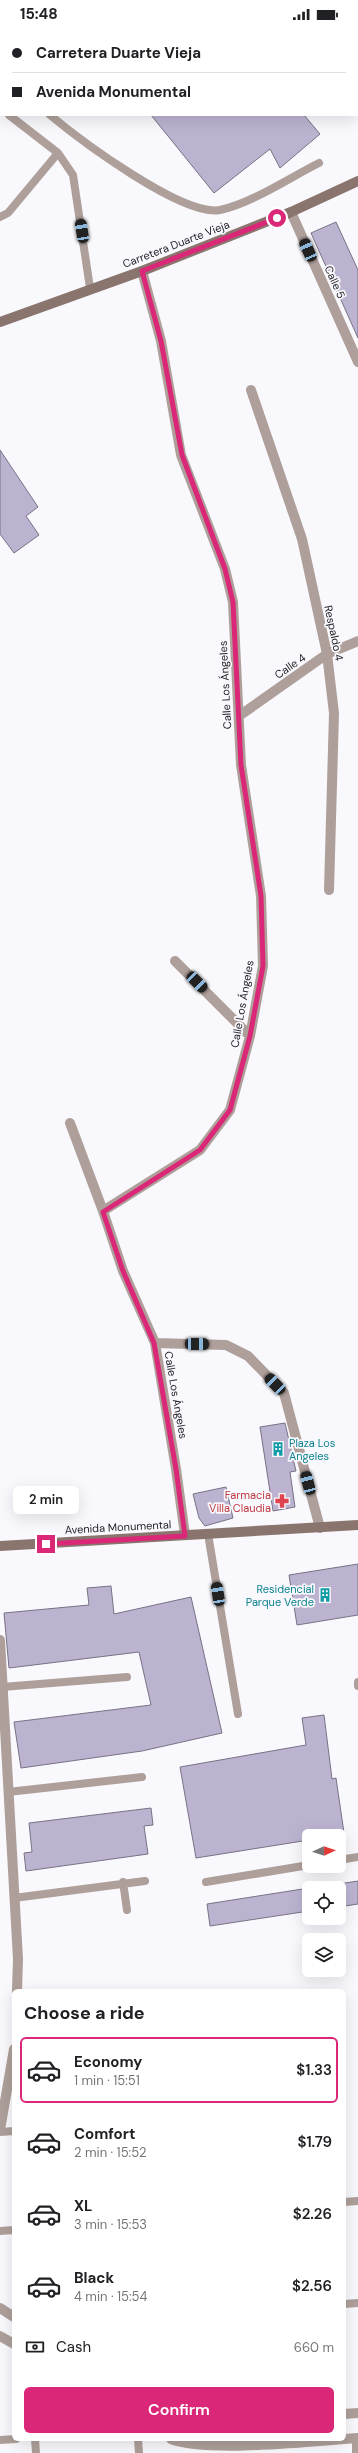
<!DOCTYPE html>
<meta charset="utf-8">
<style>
:root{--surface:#fff;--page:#f6f6f6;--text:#202124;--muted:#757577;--line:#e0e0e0;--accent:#db2777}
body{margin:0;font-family:"DM Sans",sans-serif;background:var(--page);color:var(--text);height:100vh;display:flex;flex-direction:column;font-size:15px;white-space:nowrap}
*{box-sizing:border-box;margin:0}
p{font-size:13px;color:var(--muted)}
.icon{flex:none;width:22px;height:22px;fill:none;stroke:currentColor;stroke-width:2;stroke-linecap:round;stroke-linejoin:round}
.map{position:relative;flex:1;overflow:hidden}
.panel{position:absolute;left:12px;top:1961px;width:334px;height:452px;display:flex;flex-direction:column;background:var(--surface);border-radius:6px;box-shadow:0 4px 16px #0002}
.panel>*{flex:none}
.guide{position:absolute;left:0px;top:0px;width:358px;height:88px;box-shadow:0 4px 16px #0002;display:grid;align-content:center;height:88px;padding:0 12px;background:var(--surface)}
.needle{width:26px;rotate:87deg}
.buttons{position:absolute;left:302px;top:1801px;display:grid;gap:8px}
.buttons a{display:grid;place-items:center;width:44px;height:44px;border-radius:6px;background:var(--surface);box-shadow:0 4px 16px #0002;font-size:20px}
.end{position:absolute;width:18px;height:18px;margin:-9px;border:5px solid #db2777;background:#fff;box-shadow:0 0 0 2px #fff}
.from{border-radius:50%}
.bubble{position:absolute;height:28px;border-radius:6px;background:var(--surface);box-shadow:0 4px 16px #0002;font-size:13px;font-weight:600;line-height:28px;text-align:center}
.car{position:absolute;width:12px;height:24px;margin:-12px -6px;border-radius:5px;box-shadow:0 0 3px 1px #0007;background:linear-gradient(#222 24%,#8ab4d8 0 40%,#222 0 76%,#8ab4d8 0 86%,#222 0)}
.guide b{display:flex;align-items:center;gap:14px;height:38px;font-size:15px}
.guide b+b{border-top:1px solid var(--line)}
.guide i{width:10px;height:10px;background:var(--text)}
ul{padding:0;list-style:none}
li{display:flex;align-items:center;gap:12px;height:66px;margin:0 8px 6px;padding:0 4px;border:2px solid transparent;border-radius:6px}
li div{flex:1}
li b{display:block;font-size:15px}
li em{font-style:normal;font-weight:600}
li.active{border-color:var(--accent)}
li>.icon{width:36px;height:36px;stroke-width:1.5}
h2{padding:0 12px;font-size:18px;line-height:48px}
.pay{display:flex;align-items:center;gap:10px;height:44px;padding:0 12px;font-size:15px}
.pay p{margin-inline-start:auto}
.button{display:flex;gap:8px;margin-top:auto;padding:8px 12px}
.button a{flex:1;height:46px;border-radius:6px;background:var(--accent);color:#fff;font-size:16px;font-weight:600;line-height:46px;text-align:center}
.status{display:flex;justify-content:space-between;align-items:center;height:28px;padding:0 20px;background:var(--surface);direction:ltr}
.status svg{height:11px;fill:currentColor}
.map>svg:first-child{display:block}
.building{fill:#bcb3d1;stroke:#777284}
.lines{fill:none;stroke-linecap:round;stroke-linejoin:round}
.lane{stroke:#ae9f9a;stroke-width:8}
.street{stroke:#ae9f9a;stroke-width:10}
.secondary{stroke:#8a746e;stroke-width:10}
.route{stroke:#db2777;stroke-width:5}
.labels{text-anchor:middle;stroke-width:3.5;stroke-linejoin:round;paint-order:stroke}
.street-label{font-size:11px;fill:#25232a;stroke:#f9f8fc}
.culture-label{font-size:11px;fill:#0d838f;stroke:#f9f8fc;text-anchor:start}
.health-label{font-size:11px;fill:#be3a42;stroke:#f9f8fc;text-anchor:end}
</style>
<div class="status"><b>15:48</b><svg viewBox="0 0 49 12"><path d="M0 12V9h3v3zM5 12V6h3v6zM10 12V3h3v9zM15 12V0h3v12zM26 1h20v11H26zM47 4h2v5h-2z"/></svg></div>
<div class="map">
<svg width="358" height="2425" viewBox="0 0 358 2425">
<rect width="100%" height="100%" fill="#f9f8fc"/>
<path class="building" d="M151 87H304L320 106 280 140 270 121 214 165Z
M336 194 358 242V310L311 205Z
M0 422 38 479 26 488 39 507 14 525 0 506Z
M285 1395 296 1443 290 1444 295 1479 273 1483 260 1399Z
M226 1459 233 1490 205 1498 199 1490 193 1466Z
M358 1536V1587L297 1597 289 1547Z
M111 1558 114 1586 191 1569 222 1705 142 1723 21 1740 14 1694 151 1677 139 1624 9 1640 4 1585 89 1577 87 1560Z
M324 1687 332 1751 336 1750 344 1805 309 1808V1812L196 1830 180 1739 306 1717 302 1690Z
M151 1780 153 1797 144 1798 148 1826 26 1843 24 1825 32 1824 29 1795Z
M358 1853V1876L339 1879V1856Z
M309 1860V1883L210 1898 207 1876Z"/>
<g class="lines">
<path class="lane" d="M75 1V0
M150 1 151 0
M0 45 1 46
M0 80 1 81
M9 87 58 125 73 147 90 260
M50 87C80 112 183 189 220 182 252 175 289 150 319 135
M0 189 8 185 58 125
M208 1506 238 1686
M358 1654V1658
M2 1659 127 1649
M8 1764 142 1749
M339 1832 358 1829
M123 1854 127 1882
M206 1854 309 1837
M14 1870 145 1853
M0 2104 14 2103
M344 2174 358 2173
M0 2203 14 2202
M344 2276 358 2275
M356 2410V2425
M35 2411 36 2425
M138 2411 139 2425
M0 2412 16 2411"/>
<path class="street" d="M291 184 358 334
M142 243 161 313 181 427 225 541 233 574 241 737 261 868 263 938 250 1008 230 1082 200 1122 103 1183 123 1243 155 1315 176 1441 185 1507
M251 362 302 511 327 626 334 685 329 862
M239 688 327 626 358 613
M175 933 250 1008
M70 1095 103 1183
M155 1315 226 1317 248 1328 284 1365 320 1500
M0 1612 18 1931 17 1963
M0 2102 14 2021
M0 2280 14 2289
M0 2308 14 2316
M344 2386 358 2385
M171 2411C208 2425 314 2413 358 2410"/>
<path class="secondary" d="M0 294 142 243 291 184 358 153
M0 1518 358 1497"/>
</g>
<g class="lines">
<path class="route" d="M46 1516 185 1508 176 1441 154 1315 123 1243 103 1184 200 1122 230 1082 250 1008 263 938 261 868 241 737 233 574 225 541 182 427 161 313 142 243 277 190"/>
</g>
<defs>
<symbol id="building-bare" viewBox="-9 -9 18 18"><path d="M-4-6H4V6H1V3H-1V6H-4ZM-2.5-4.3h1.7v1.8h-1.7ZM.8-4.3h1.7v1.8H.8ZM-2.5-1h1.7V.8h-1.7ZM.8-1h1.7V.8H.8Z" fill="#0f9aa8" stroke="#f9f8fc" stroke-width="2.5" paint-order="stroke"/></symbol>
<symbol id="pharmacy-bare" viewBox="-9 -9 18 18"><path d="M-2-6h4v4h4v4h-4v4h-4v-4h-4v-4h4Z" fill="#e0444e" stroke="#f9f8fc" stroke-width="2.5" paint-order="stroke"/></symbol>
</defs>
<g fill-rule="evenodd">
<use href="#building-bare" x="268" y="1411" width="20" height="20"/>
<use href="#pharmacy-bare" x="272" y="1463" width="20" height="20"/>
<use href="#building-bare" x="315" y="1557" width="20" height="20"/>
</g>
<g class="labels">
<g class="street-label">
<text transform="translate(176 216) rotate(-21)" y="4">Carretera Duarte Vieja</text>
<text transform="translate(335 254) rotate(66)" y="4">Calle 5</text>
<text transform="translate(334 605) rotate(78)" y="4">Respaldo 4</text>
<text transform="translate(290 638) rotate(-35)" y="4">Calle 4</text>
<text transform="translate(225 657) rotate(-93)" y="4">Calle Los Ángeles</text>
<text transform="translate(242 976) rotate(-80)" y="4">Calle Los Ángeles</text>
<text transform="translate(176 1367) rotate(80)" y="4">Calle Los Ángeles</text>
<text transform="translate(118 1499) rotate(-3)" y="4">Avenida Monumental</text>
</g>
<g class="culture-label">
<text x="289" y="1419">Plaza Los<tspan x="289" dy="13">Angeles</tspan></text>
<text x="314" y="1565" text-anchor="end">Residencial<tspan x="314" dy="13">Parque Verde</tspan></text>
</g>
<g class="health-label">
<text x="271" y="1471">Farmacia<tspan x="271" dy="13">Villa Claudia</tspan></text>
</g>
</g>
</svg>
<div class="buttons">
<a><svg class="needle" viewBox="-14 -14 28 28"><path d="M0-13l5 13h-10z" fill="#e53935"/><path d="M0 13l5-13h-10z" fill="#757577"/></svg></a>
<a><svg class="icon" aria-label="locate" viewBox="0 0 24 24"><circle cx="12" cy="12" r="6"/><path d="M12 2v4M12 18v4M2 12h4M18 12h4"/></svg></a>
<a><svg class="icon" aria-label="layers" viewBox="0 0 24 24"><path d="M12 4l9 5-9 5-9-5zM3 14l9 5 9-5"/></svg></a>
</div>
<i class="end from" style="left:277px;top:190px"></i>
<i class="end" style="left:46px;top:1516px"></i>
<div class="bubble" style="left:13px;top:1458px;width:66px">2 min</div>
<i class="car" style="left:82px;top:203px;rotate:351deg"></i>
<i class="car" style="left:308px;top:222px;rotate:336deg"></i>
<i class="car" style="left:197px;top:954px;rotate:135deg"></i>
<i class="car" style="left:197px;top:1316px;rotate:91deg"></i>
<i class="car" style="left:275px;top:1356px;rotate:316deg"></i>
<i class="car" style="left:308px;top:1455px;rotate:345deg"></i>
<i class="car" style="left:218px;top:1566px;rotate:351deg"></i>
<div class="guide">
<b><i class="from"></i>Carretera Duarte Vieja</b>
<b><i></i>Avenida Monumental</b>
</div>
<section class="panel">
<h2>Choose a ride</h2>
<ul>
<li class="active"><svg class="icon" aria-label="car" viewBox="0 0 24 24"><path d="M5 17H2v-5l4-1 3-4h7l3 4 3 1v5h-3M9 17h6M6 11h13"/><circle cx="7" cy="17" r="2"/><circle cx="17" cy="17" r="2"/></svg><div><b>Economy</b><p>1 min · 15:51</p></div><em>$1.33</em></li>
<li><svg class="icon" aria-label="car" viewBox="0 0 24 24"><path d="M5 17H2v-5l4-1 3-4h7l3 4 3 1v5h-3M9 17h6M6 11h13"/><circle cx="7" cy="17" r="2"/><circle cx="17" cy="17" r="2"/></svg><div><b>Comfort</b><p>2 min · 15:52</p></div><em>$1.79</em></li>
<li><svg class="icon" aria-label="car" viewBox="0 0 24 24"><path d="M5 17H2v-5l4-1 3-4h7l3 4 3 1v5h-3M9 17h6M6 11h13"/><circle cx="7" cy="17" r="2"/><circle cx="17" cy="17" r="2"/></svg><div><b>XL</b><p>3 min · 15:53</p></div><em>$2.26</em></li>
<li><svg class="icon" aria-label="car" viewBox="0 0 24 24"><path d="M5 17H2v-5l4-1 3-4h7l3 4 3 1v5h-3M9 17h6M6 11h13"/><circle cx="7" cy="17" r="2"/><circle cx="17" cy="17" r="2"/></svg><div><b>Black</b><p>4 min · 15:54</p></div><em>$2.56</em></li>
</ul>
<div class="pay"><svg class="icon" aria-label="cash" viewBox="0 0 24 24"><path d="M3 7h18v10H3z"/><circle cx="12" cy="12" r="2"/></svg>Cash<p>660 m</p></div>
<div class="button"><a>Confirm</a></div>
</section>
</div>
